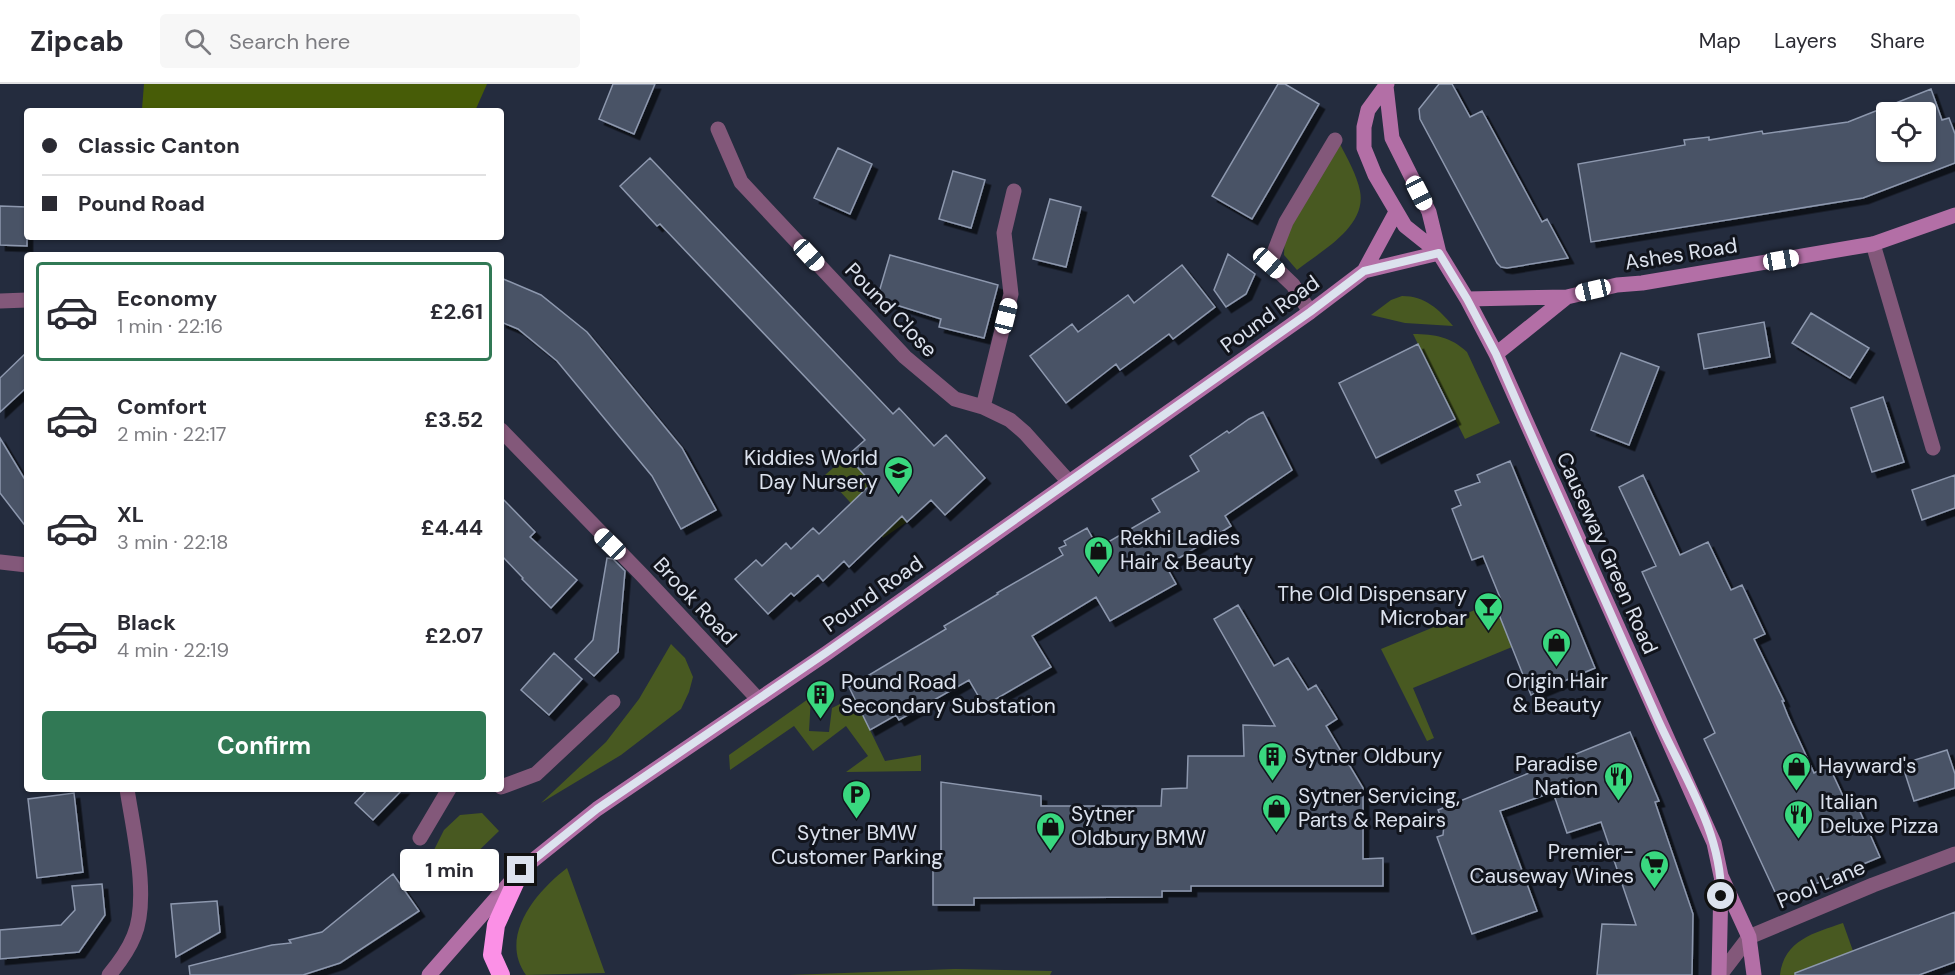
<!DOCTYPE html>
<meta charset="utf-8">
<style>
:root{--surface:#fff;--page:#f7f7f7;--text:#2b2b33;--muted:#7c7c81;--line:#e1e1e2;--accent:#317955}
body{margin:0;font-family:"DM Sans",sans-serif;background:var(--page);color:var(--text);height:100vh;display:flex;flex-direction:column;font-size:22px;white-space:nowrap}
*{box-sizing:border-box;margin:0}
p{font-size:20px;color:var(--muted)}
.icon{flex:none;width:33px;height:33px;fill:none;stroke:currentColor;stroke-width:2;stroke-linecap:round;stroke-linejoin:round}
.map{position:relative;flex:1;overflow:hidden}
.drawer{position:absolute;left:24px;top:168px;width:480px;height:540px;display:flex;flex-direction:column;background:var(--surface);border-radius:6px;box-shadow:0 2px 4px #0004}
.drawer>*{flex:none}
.hud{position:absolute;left:24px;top:24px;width:480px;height:132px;border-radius:6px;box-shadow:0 2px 4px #0004;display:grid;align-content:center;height:132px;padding:0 18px;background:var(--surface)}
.tools{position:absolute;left:1876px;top:18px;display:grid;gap:12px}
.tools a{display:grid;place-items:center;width:60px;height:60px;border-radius:6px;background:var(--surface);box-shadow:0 2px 4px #0004;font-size:30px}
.end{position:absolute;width:27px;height:27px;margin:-14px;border:8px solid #dce2ee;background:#111;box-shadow:0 0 0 3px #111}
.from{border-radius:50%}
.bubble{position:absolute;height:42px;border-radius:6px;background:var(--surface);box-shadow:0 2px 4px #0004;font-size:20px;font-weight:700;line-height:42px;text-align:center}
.car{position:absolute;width:18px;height:36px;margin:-18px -9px;border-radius:8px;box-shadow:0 0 4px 2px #0007;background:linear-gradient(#fff 24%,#345 0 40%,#fff 0 76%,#345 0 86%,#fff 0)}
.hud b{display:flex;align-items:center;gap:21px;height:57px;font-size:22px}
.hud b+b{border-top:2px solid var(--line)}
.hud i{width:15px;height:15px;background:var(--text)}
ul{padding:10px 0 0;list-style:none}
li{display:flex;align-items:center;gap:18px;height:99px;margin:0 12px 9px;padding:0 6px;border:3px solid transparent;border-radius:6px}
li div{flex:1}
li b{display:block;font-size:22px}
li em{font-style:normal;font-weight:700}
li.on{border-color:var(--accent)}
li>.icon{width:54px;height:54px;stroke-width:1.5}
.primary-button{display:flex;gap:12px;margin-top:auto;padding:12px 18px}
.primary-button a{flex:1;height:69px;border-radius:6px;background:var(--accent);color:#fff;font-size:24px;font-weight:700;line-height:69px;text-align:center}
header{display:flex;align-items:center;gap:36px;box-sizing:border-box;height:84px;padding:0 30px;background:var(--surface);border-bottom:2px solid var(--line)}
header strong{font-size:28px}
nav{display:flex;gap:33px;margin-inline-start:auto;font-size:21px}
.search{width:420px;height:54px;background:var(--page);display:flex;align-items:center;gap:15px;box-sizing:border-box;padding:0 21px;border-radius:6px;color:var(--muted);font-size:22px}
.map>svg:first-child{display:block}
.green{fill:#485921}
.forest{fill:#475c07}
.building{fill:#495266;stroke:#8d98ae;stroke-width:1.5;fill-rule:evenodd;filter:url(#shadow)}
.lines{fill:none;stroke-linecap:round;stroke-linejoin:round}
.street{stroke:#83587a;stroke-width:15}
.secondary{stroke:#b36fa6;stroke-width:15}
.highway{stroke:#fb90e6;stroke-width:18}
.route{stroke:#dce2ee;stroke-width:8}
.labels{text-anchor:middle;stroke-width:6;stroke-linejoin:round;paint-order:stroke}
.street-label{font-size:21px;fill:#dce2ee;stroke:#11141c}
.poi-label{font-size:21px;fill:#dce2ee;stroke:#11141c;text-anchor:start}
</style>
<header>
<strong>Zipcab</strong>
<div class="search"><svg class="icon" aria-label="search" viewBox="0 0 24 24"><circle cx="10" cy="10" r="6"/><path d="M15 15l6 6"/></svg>Search here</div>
<nav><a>Map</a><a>Layers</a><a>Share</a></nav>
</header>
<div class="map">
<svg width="1955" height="891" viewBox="0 0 1955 891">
<defs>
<filter id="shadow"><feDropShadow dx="5.5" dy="5.5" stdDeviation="0" flood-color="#0009"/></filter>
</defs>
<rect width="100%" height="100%" fill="#242c3e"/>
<path class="green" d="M1340 60C1347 74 1357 91 1360 107 1367 143 1321 167 1297 186L1284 171 1285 148Z
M1402 212C1425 212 1439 225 1453 242L1405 239 1371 231 1391 216Z
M1413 250C1435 250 1451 253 1467 268L1500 339 1465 355Z
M847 372 907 438 883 454 825 391Z
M1494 518 1512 563 1413 604 1434 654 1427 657 1381 565Z
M671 560 685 574 693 593 689 608 681 625 621 671 541 719 606 658 639 615Z
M811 613 809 647 829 648 832 624 854 613 885 677 921 671V687L846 688 868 672 846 642 813 667 794 642 730 686 729 671Z
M482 729 499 747 466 779 449 805 427 780 444 746 460 731Z
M567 784 605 889 526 891C498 852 537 807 567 784Z
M1843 839 1853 867 1819 880 1824 891H1780C1784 856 1814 849 1843 839Z
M955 885 1052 887 1050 891H789Z"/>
<path class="forest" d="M144 0H487L475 27H154L142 25Z"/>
<path class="building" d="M613 0H655L634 50 599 35Z
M1278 0H1285L1319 20 1252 135 1212 112Z
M1439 0H1452L1470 33 1482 27 1542 138 1547 135 1568 174 1507 184 1501 183 1497 179 1420 35 1419 25Z
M1931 5 1942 36 1949 34 1955 50V79L1863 114 1591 158 1578 80 1685 61 1684 56 1709 53V56L1762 47 1763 50 1848 38ZM1887 28H1926V68H1887Z
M838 64 872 80 850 130 814 114Z
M650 74 893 330 899 324 934 362 946 351 985 394 945 431 931 416 907 438 902 432 849 483 844 477 823 497 818 491 794 512 791 509 768 530 735 495 756 476 762 482 786 459 791 465 813 444 819 450 872 399 847 372 865 356 660 140 657 142 620 102Z
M953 87 985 96 971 144 939 135Z
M1050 115 1081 123 1066 183 1033 175Z
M0 122 27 123V162L0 161Z
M1228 170 1255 190 1246 210 1226 223 1214 206Z
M890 171 998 201 984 254 939 243 941 235 877 215Z
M1182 181 1215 223 1173 255 1169 250 1120 286 1116 280 1066 319 1030 272 1072 240 1078 248 1128 211 1134 219Z
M501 194 541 211 587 248 682 364 716 426 681 445 652 392 557 277 518 245 501 238Z
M1811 229 1869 264 1850 294 1792 259Z
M1764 238 1770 273 1704 285 1698 250Z
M1418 260 1455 335 1376 374 1339 299Z
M27 268V303L0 328V294Z
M1621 269 1659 283 1629 361 1591 346Z
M1883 313 1904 378 1872 388 1851 324Z
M1263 328 1292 386 1225 432 1231 442 1166 482 1176 500 1110 537 1096 513 1032 552 1051 583 984 622 969 596 899 636 896 631 870 646 849 603 946 545 944 542 998 510 997 509 1063 471 1059 464 1066 461 1064 457 1087 444 1098 464 1160 428 1152 415 1199 387 1190 372 1227 347 1229 349 1249 335Z
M0 354 27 399V444L0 409Z
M1510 377 1595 584 1531 611 1494 518 1501 516 1483 472 1472 476 1452 425 1461 421 1455 407 1480 398 1477 391Z
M1643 391 1680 471 1708 458 1731 506 1742 501 1765 550 1754 555 1784 617H1782L1788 632 1814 689 1829 682 1850 727 1858 723 1880 773 1784 813 1775 808 1704 655 1715 649 1642 488 1656 482 1619 403Z
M1955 391V424L1922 436 1912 406Z
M501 413 535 448 530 453 577 496 551 524 522 495 523 494 501 471Z
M607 474 613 475 625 487 618 568 594 592 575 575 593 556Z
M1238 521 1274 582 1288 574 1308 606 1316 601 1337 635 1326 642 1363 704V775L1383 774V802H1191V807H1162V813L974 814V821H933V775L941 776V698L1041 712V722H1161L1162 705 1187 704 1188 672H1244L1243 641 1275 642 1214 535Z
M554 569 582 595 549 631 521 606Z
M1630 648 1659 717 1655 718 1693 830 1692 891H1597L1602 840 1636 841 1601 738 1567 749 1553 708 1500 727 1537 827 1472 850 1437 753 1443 751 1444 740 1438 726Z
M1947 666 1955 690V704L1914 717 1902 680Z
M368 705H403L373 736 355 719Z
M74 709 83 788 37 794 28 715Z
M393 790 419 827 340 879 303 891H190L189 882 272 861 291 859 289 856 322 848Z
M102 800 105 831 79 868 0 875V846L61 841 75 826 72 802Z
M217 817 220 848 176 873 171 820Z
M1955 828V878L1919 891H1795V889Z"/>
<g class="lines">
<path class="street" d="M718 45 741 98 905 273 955 315 983 323 1010 336 1025 349 1069 398
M1873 160 1933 364
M0 217 27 216
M1310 228 1293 201 1270 179 1286 138 1335 56
M983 323 1011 210 1004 149 1014 107
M501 346 642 491 757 614
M0 478 27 481
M501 703 536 690 613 618
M420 754 449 705
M109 891C119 879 128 867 134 852 150 815 133 745 127 705
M1720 891 1749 853 1873 801 1955 770"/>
<path class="secondary" d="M1387 0 1368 26 1364 43V64L1375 91 1405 142 1439 169
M1386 2 1392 54 1429 128 1439 169 1467 215 1496 270 1714 759 1721 792 1749 853 1754 891
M1364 187 1396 128
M1467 215 1567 213 1617 201 1642 199 1873 160 1955 131
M1496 270 1567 213
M429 891 521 786 597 725 827 569 1310 228 1364 187 1439 169
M1719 891 1721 798"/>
<path class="highway" d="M501 891 492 871 496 841 521 786"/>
</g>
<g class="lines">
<path class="route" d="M521 786 597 725 827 568 1310 228 1364 187 1439 169 1467 215 1496 270C1548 390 1602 509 1655 629 1680 687 1722 746 1721 812"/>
</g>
<defs>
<symbol id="school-pin" viewBox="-11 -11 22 30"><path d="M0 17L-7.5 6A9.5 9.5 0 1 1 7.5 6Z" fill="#39d87f" stroke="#11141c"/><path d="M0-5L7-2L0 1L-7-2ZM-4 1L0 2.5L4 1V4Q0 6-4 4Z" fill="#111"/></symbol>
<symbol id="shop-pin" viewBox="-11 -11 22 30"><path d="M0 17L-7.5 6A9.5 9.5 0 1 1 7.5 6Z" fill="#39d87f" stroke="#11141c"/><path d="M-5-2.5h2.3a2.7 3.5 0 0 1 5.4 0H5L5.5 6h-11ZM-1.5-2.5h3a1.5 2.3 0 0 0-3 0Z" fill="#111"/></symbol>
<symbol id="bar-pin" viewBox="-11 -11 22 30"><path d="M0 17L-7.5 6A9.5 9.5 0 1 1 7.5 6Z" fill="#39d87f" stroke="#11141c"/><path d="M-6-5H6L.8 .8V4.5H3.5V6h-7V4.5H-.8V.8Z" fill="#111"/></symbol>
<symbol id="building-pin" viewBox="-11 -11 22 30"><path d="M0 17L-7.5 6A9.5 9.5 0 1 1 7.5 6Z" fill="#39d87f" stroke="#11141c"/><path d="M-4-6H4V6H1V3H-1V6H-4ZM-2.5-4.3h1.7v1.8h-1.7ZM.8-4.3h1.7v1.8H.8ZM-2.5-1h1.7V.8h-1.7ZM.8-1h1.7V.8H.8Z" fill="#111"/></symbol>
<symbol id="restaurant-pin" viewBox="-11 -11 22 30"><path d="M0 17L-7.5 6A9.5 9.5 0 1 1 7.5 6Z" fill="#39d87f" stroke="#11141c"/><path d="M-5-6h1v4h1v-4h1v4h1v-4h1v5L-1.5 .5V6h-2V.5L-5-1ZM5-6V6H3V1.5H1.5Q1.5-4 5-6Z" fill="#111"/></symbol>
<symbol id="parking-pin" viewBox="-11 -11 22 30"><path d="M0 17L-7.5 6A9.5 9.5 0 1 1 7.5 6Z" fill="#39d87f" stroke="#11141c"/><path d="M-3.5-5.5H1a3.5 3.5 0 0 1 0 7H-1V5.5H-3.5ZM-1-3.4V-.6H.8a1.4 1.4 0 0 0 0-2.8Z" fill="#111"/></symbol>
<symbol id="supermarket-pin" viewBox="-11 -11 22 30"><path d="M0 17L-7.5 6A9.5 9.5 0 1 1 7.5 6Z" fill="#39d87f" stroke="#11141c"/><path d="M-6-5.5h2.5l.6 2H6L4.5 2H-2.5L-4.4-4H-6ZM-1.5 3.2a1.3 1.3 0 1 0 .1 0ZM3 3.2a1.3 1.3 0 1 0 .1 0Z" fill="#111"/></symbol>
</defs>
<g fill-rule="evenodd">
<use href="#school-pin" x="882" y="370" width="33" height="45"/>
<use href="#shop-pin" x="1082" y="450" width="33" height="45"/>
<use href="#bar-pin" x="1472" y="506" width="33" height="45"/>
<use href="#shop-pin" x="1540" y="542" width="33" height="45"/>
<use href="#building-pin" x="804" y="594" width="33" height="45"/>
<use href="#building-pin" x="1256" y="656" width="33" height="45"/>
<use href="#shop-pin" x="1780" y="666" width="33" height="45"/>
<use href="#restaurant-pin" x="1602" y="676" width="33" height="45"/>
<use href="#parking-pin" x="840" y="694" width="33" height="45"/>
<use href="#shop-pin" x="1260" y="708" width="33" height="45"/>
<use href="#restaurant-pin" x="1782" y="714" width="33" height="45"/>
<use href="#shop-pin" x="1034" y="726" width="33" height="45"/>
<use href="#supermarket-pin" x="1638" y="764" width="33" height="45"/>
</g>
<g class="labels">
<g class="street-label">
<text transform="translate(1681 170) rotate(-9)" y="7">Ashes Road</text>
<text transform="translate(891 226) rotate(46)" y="7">Pound Close</text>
<text transform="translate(1270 230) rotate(-36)" y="7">Pound Road</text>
<text transform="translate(1607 469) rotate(66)" y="7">Causeway Green Road</text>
<text transform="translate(873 510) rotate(-35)" y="7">Pound Road</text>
<text transform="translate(695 517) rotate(47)" y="7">Brook Road</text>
<text transform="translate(1821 800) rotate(-23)" y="7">Pool Lane</text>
</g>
<g class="poi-label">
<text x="878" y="381" text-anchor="end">Kiddies World<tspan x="878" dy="24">Day Nursery</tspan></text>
<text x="1120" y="461">Rekhi Ladies<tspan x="1120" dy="24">Hair &amp; Beauty</tspan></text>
<text x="1467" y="517" text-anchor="end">The Old Dispensary<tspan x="1467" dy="24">Microbar</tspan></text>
<text x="1557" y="604" text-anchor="middle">Origin Hair<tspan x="1557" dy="24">&amp; Beauty</tspan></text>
<text x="841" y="605">Pound Road<tspan x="841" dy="24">Secondary Substation</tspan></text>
<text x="1294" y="679">Sytner Oldbury</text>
<text x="1598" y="687" text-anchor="end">Paradise<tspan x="1598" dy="24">Nation</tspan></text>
<text x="1818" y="689">Hayward's</text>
<text x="1298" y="719">Sytner Servicing,<tspan x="1298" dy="24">Parts &amp; Repairs</tspan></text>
<text x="1820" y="725">Italian<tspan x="1820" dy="24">Deluxe Pizza</tspan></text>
<text x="1071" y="737">Sytner<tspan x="1071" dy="24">Oldbury BMW</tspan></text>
<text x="857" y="756" text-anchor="middle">Sytner BMW<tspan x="857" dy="24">Customer Parking</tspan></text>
<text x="1634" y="775" text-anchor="end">Premier-<tspan x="1634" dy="24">Causeway Wines</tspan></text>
</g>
</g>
</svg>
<div class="tools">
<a><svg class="icon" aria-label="locate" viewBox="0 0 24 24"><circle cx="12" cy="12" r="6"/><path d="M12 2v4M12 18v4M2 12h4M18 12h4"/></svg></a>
</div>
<i class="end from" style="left:1721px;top:812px"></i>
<i class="end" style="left:521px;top:786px"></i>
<div class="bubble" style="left:400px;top:765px;width:99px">1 min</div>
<i class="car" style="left:1419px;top:109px;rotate:153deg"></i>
<i class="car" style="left:809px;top:171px;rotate:137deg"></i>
<i class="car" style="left:1781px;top:176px;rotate:81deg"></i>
<i class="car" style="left:1269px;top:179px;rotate:132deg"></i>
<i class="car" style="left:1593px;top:206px;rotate:257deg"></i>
<i class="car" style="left:1006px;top:232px;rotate:14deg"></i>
<i class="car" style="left:610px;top:460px;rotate:314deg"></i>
<div class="hud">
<b><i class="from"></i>Classic Canton</b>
<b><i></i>Pound Road</b>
</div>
<section class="drawer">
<ul>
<li class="on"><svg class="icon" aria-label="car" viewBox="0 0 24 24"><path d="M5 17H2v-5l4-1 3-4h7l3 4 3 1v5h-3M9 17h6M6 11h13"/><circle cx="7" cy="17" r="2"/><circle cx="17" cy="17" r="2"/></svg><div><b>Economy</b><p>1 min · 22:16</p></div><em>£2.61</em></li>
<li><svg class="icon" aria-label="car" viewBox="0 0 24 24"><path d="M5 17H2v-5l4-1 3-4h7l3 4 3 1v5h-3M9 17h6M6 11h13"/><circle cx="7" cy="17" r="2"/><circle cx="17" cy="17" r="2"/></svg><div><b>Comfort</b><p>2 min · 22:17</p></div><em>£3.52</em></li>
<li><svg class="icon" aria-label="car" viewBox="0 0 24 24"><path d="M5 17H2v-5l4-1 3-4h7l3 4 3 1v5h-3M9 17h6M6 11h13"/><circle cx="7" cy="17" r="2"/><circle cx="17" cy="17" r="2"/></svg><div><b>XL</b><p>3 min · 22:18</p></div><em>£4.44</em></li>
<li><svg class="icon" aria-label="car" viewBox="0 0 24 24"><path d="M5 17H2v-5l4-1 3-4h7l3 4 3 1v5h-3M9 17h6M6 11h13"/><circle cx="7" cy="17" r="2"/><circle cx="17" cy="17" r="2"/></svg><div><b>Black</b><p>4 min · 22:19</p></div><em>£2.07</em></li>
</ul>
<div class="primary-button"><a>Confirm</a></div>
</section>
</div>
